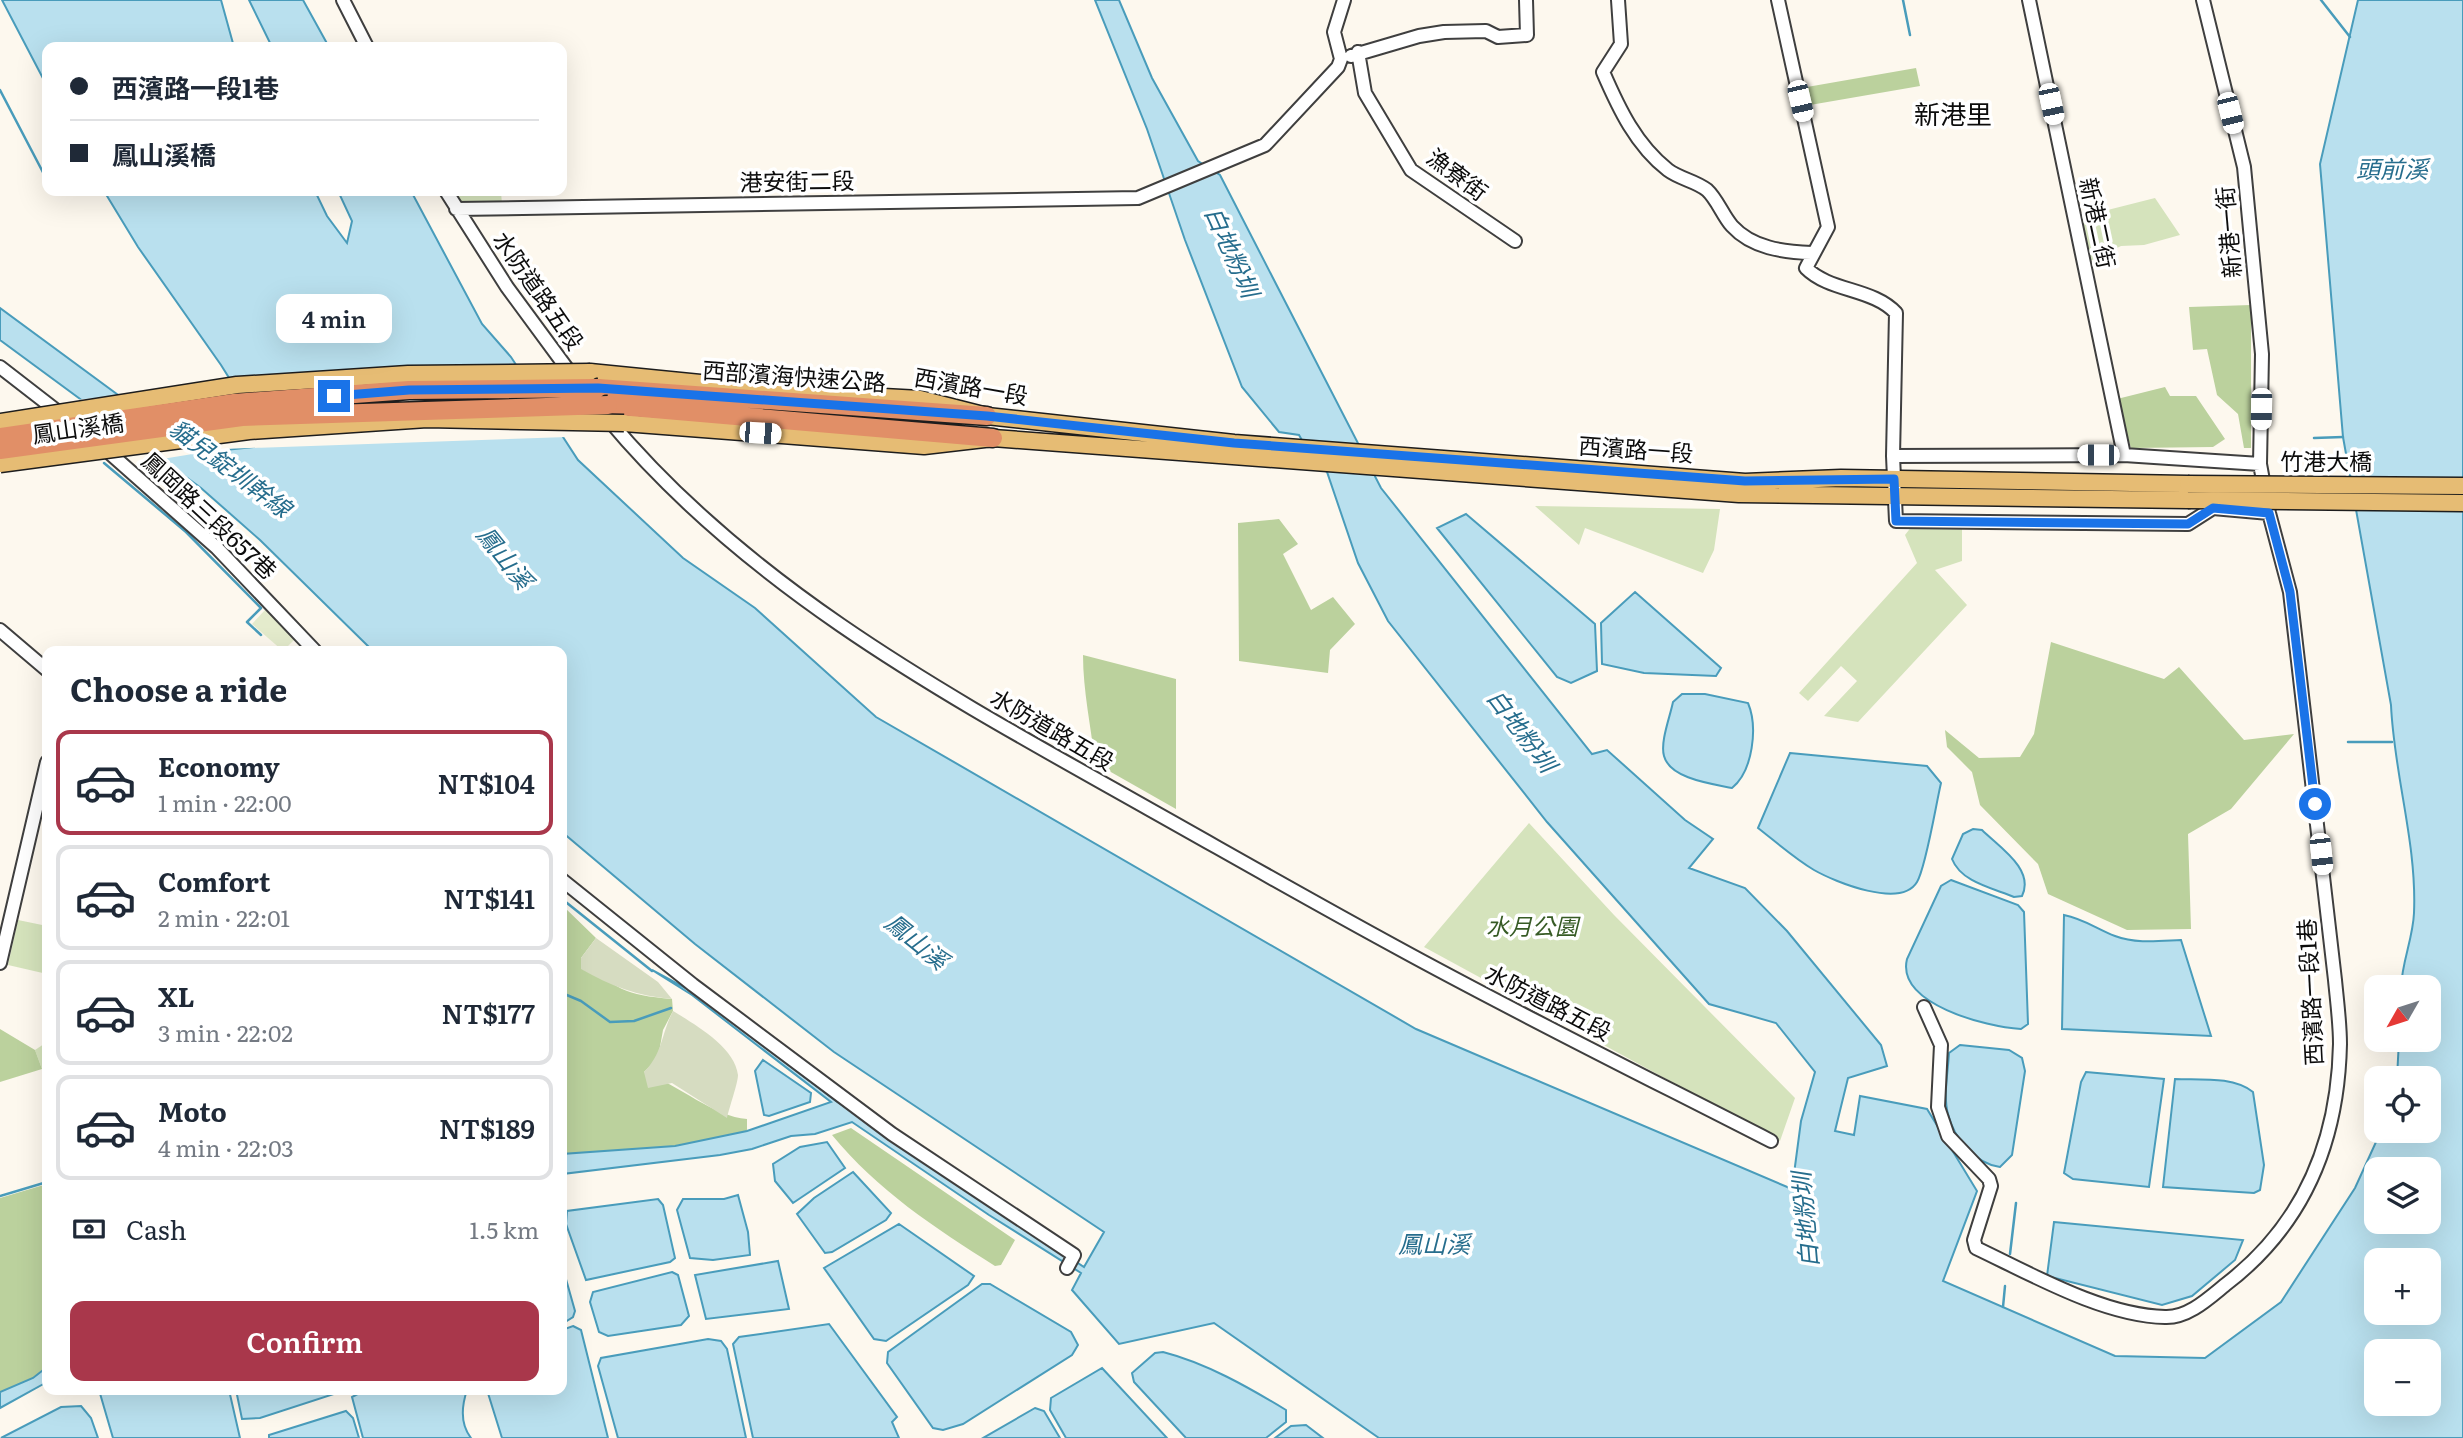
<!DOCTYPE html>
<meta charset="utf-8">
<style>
:root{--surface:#fff;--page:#f6f6f7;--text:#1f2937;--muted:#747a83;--line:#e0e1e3;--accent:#a9374b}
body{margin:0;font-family:Literata,"Noto Sans TC",serif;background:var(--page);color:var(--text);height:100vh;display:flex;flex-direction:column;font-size:26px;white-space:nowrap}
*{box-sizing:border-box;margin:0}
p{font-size:23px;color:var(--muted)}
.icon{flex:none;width:38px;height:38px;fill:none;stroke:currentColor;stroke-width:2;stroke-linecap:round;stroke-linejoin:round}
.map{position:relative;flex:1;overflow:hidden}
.drawer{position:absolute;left:42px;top:646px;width:525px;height:749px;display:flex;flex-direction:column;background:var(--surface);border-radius:14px;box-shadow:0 7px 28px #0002}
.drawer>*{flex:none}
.hud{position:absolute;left:42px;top:42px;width:525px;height:154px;border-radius:14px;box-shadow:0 7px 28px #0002;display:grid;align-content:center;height:154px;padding:0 28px;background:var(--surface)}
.needle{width:46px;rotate:231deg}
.controls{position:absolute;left:2364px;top:975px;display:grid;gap:14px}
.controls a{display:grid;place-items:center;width:77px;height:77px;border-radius:14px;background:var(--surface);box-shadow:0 7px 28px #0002;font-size:35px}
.end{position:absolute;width:32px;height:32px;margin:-16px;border:9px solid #1a73e8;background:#fff;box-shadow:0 0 0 4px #fff}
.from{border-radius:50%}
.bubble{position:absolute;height:49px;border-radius:14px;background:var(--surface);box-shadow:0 7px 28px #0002;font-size:23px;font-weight:600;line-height:49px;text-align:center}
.car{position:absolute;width:21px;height:42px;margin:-21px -10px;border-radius:9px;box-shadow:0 0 5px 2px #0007;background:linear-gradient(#fff 24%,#345 0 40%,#fff 0 76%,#345 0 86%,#fff 0)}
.hud b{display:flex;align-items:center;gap:24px;height:66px;font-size:26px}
.hud b+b{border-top:2px solid var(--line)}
.hud i{width:18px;height:18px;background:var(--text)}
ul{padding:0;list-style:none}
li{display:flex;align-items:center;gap:21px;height:105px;margin:0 14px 10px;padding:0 14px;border:4px solid var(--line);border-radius:14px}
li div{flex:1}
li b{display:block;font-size:26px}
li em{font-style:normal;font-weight:600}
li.current{border-color:var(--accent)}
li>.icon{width:63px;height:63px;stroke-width:1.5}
h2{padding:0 28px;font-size:32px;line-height:84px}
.pay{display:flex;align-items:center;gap:18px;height:77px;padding:0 28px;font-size:26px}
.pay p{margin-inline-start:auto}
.cta{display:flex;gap:14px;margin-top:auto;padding:14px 28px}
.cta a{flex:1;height:80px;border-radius:14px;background:var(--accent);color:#fff;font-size:28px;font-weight:600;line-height:80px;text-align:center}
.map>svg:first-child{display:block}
.green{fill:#d5e3bc}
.forest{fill:#bbd19d}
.cemetery{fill:#d6dcc1}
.pitch{fill:#e4ebcc}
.water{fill:#b9e0ee;stroke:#499cbb;stroke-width:2;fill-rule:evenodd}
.pier{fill:#fdf8ee}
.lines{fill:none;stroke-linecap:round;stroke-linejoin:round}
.stream{stroke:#499cbb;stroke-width:2.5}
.minor-casing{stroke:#3f3f3f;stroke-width:16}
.major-casing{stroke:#1d1d1d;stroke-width:19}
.highway-casing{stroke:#1d1d1d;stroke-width:21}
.minor{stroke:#fff;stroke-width:12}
.major{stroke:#e6bc74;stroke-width:16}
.highway{stroke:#e18f67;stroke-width:18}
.major-bridge-casing{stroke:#1d1d1d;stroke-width:19;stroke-linecap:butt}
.highway-bridge-casing{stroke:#1d1d1d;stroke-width:21;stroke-linecap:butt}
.major-bridge{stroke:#e6bc74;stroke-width:16}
.highway-bridge{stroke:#e18f67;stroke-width:18}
.route{stroke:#1a73e8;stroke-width:9}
.labels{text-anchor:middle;stroke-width:7;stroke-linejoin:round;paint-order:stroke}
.street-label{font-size:23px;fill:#0c0c0c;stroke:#fff}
.park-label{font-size:23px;font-style:italic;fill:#375b25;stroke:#fff}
.water-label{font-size:24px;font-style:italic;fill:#266d8d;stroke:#fff}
.quarter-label{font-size:26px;fill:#0c0c0c;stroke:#fff}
</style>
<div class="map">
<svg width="2463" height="1438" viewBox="0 0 2463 1438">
<rect width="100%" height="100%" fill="#fdf8ee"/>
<path class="green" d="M450 191H501L502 205 481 207 466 219Z
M2155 198 2180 235 2144 245 2121 246 2088 262 2080 217Z
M1535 506 1720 509 1714 550 1703 573 1585 528 1579 545Z
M1912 526 1962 528V561L1935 570 1967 605 1858 722 1824 716 1857 681 1841 666 1808 701 1799 693 1917 563 1905 535Z
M1529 823 1614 915 1795 1098 1780 1141 1424 947Z
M18 920 47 926V974L8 965Z
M47 1042V1072L42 1069 35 1050Z"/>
<path class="forest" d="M1916 68 1920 86 1810 105 1807 87Z
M2251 305V448H2244L2238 414 2217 395 2207 349 2193 350 2189 307Z
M2165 387 2170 396H2196L2225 439 2213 447 2131 448 2117 399Z
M1279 519 1298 544 1283 554 1311 610 1333 597 1355 624 1330 650 1328 673 1239 661 1238 523Z
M2051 642 2164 679 2179 667 2244 740 2294 734 2231 809 2188 834 2191 929 2127 930 2048 894 2038 864 1980 805 1972 772 1947 747 1945 730 1979 758 2020 757 2034 734Z
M1083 655 1176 679V809L1095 763C1091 726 1083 691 1083 655Z
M562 905 596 938 581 958C615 989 625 995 672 999L673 1011 663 1030 658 1058 644 1072C678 1085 715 1117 747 1119V1131L675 1146 562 1154Z
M0 1029 35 1050 42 1069 0 1082Z
M851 1128 1015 1240 1001 1265 995 1266C935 1228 877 1190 832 1135Z
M47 1184V1367L33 1378 0 1392V1198Z"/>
<path class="cemetery" d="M596 938 658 982 672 999C637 996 611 986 581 969V958Z
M673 1011C694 1024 735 1047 738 1075 738 1083 729 1108 727 1118L672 1083 648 1088 644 1072C663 1053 661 1034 673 1011Z"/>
<path class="pitch" d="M265 610 295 639 283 651 252 624Z"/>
<path class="water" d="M2 0H221L234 47H47V86Z
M249 0H303L329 47H272Z
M1095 0H1119L1152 78 1198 161 1220 175 1381 488 1592 754 1607 750 1685 820 1713 839 1689 868 1745 888 1787 931 1881 1045 1887 1066 1848 1078 1835 1131 1854 1135 1860 1096 1927 1109 1977 1191 1943 1281 2115 1356 2205 1358 2281 1302 2355 1188 2381 1131 2429 1130V1078H2397L2399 1040H2429V987H2401C2402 962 2413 938 2414 913 2417 843 2394 775 2391 705L2343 437 2320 164 2358 0H2463V1438H1379L1214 1323 1119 1344 1072 1290 1081 1273 989 1215 852 1122 815 1134 791 1136 752 1149 720 1155 562 1174V1154L675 1146 747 1131 831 1102 692 995 652 970 693 992 836 1101 1084 1267 1104 1232 834 1052 695 944 562 832V651H373L260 540 201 488 0 340V308L197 453 271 445 221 365 138 247 104 191H315L327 216 347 243 352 221 338 191H411L482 324 511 357 578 460 683 558 755 608 876 717 1416 1029 1792 1189 1801 1121 1815 1072 1776 1023 1709 1004 1547 822 1388 621 1358 563 1327 472 1316 465 1299 435 1279 432 1242 387 1185 240 1147 129ZM2376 1169H2429V1222H2376ZM2376 1260H2429V1312H2376ZM2376 1351H2429V1404H2376Z
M1466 514 1595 624 1597 671 1571 683 1557 677 1437 528Z
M1635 592 1721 668 1716 676 1644 673 1602 664 1601 623Z
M1682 694H1705L1748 703C1758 727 1753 771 1732 788 1713 784 1670 779 1664 756 1660 742 1670 717 1673 702Z
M1790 753 1927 766 1941 783C1936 804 1926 867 1917 882 1901 909 1835 882 1814 870 1794 858 1776 842 1758 828Z
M1973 829 1982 830C1999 847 2035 869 2022 896L2014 897C1992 888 1961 882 1952 859L1963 834Z
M1951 880 2018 905 2024 912 2028 1024 2021 1029C1986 1027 1896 1004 1907 959L1941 886Z
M2064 915C2084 919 2097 929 2115 936 2136 944 2159 941 2181 940L2211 1036 2062 1029Z
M1960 1045 2009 1050 2022 1058 2025 1071 2012 1155 2000 1167C1976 1164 1954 1139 1948 1114 1943 1096 1948 1072 1949 1053Z
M763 1060 811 1093 810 1102 769 1116 764 1115 755 1071Z
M2086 1072 2164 1079 2149 1187 2073 1179 2064 1173 2081 1082Z
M2175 1079C2200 1080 2233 1076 2253 1092L2264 1165 2260 1190 2254 1193 2163 1187Z
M827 1142 845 1168 793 1203 775 1181 773 1164 800 1147Z
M853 1172 891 1213 886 1220 832 1252 825 1253 797 1214 814 1198Z
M738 1195 748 1232 750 1255 713 1260 690 1258 677 1210 683 1199H724Z
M658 1199 663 1205 675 1258 670 1262 586 1280 566 1224 567 1211Z
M2054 1222 2243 1240 2235 1260 2192 1296 2162 1305 2047 1276Z
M899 1224 974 1276 968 1285 886 1341 874 1339 824 1268Z
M778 1261 789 1309 706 1319 695 1275Z
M562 1265 575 1311 573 1317 562 1324Z
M672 1272 678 1275 689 1316 681 1325 608 1336 599 1332 590 1302 593 1292Z
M982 1284H990L1071 1332 1078 1345 1072 1355 963 1424 943 1430 933 1428 887 1363 888 1352Z
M829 1324 897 1417 892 1422 899 1438H753L733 1344 739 1337Z
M573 1326 581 1330 608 1438H502L487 1390H562V1330Z
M708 1339 721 1341 727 1349 746 1438H618L598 1366 601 1358Z
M1163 1352C1206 1363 1248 1387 1286 1410V1422L1266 1438H1186L1134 1382 1132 1373 1155 1353Z
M47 1367V1382L0 1408V1392L33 1378Z
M1102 1368 1167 1438H1066L1050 1410 1051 1398Z
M99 1390H229L240 1438H113Z
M236 1390H336L334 1394 260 1418 242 1419Z
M365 1390H467C462 1405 460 1424 471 1438H363L352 1397Z
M81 1406 91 1418 98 1438H1L61 1407Z
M1035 1408 1044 1411 1060 1438H983Z
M346 1411 353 1418 359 1438H269V1435Z
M1306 1425 1323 1438H1275L1291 1426Z"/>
<path class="pier" d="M521 367 567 437 223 449 156 460 75 400 124 395 198 449 266 442 228 383Z"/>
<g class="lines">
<path class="stream" d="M1903 0 1910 35
M2321 0 2350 37
M0 90 47 180
M2314 438 2343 437
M104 463 186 532 261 608 247 622 261 635
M2348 742H2392
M562 899 652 971
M562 993 581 1001 610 1022 634 1021 671 1008
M0 1196 47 1182
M2010 1254 2016 1203
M2003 1307 2005 1286"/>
<defs>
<path id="minor" d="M343 0 367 47
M1618 0 1621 44 1603 72C1619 109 1636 145 1668 170 1680 179 1696 181 1707 190 1717 199 1723 216 1732 226 1752 248 1783 252 1812 253
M1778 0 1828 227 1806 268C1830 292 1873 288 1896 313L1893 456
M2029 0 2124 455
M1358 52 1365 93 1411 170 1515 241
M1351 56 1419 36 1444 32 1486 31 1498 37 1527 35 1526 0
M446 191 507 287 574 378
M456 209 1138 198 1265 145 1338 67 1341 59 1334 32 1344 0
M0 367 62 415
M608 419C753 593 954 699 1149 809 1231 855 1313 902 1396 947 1520 1015 1646 1077 1771 1141
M104 448 217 548 315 651
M2260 464 2124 455 1893 456 1896 521 2188 524 2213 508 2269 513
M0 630 47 670
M562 880 693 985 892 1134 1074 1255 1067 1268
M0 963 47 762
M1924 1007 1941 1045 1938 1107 1948 1136 1989 1179 1991 1186 1974 1240 1976 1248C2031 1274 2104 1316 2165 1317 2188 1318 2209 1298 2225 1285 2304 1225 2338 1141 2340 1044 2340 1023 2337 1001 2335 980L2290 592 2269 513 2260 464 2262 354 2244 167 2203 0"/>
<path id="major" d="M590 372 792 392 920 399 987 416 1234 443 1745 482 1841 478 2188 484
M624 423 924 446 993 438 1739 494 2188 500"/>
<path id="highway" d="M598 388 987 416
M608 405 993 438"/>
</defs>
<use href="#minor" class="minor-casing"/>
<use href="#major" class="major-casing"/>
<use href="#highway" class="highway-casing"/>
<use href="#minor" class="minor"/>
<use href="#major" class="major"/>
<use href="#highway" class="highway"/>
<defs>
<path id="major-bridge" d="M0 422 237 385 408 374 590 372
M0 464 249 431 427 419 624 423
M2188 484 2463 486
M2188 500 2463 503"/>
<path id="highway-bridge" d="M0 437 234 403 409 390 598 388
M0 450 242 417 608 405"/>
</defs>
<use href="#major-bridge" class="major-bridge-casing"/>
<use href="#highway-bridge" class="highway-bridge-casing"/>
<use href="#major-bridge" class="major-bridge"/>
<use href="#highway-bridge" class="highway-bridge"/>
</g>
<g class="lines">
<path class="route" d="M334 396 409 390 598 388 987 416 1234 443 1745 481 1894 479 1896 521 2188 524 2213 508 2269 513 2290 592 2315 804"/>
</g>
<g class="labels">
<g class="street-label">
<text transform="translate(1457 175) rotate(37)" y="8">漁寮街</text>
<text transform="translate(797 182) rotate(-1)" y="8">港安街二段</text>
<text transform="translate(2097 223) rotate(78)" y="8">新港二街</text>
<text transform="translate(2229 232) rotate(-95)" y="8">新港一街</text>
<text transform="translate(538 291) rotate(55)" y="8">水防道路五段</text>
<text transform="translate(794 377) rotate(4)" y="8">西部濱海快速公路</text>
<text transform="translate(971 387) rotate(10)" y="8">西濱路一段</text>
<text transform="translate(78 429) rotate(-8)" y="8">鳳山溪橋</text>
<text transform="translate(1636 450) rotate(4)" y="8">西濱路一段</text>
<text x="2326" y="470">竹港大橋</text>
<text transform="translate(209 516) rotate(43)" y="8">鳳岡路三段657巷</text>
<text transform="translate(1052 730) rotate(30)" y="8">水防道路五段</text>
<text transform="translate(2311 992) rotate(-93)" y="8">西濱路一段1巷</text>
<text transform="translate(1548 1003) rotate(27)" y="8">水防道路五段</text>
</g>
<g class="park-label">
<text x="1532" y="935">水月公園</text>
</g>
<g class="water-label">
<text x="2392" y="178">頭前溪</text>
<text transform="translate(1231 252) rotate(66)" y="8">白地粉圳</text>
<text transform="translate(230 469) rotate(37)" y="8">貓兒錠圳幹線</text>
<text transform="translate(504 558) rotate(51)" y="8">鳳山溪</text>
<text transform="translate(1521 731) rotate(53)" y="8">白地粉圳</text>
<text transform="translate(916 942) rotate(39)" y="8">鳳山溪</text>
<text transform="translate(1806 1220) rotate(-95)" y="8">白地粉圳</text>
<text x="1434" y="1253">鳳山溪</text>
</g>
<g class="quarter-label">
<text x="1953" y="124">新港里</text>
</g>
</g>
</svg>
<div class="controls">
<a><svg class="needle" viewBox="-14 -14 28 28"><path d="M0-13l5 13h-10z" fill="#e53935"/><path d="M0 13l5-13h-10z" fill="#747a83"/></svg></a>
<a><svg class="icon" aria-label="locate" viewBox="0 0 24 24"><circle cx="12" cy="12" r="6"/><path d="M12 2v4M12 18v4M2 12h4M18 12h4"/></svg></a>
<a><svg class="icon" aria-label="layers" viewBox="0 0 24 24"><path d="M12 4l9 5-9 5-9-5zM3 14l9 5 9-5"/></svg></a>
<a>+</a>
<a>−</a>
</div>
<i class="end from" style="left:2315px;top:804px"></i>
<i class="end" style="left:334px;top:396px"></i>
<div class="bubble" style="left:276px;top:294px;width:116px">4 min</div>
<i class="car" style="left:1800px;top:101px;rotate:167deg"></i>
<i class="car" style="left:2051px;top:104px;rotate:168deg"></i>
<i class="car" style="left:2230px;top:113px;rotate:166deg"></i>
<i class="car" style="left:2261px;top:409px;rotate:181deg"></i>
<i class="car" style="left:760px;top:433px;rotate:94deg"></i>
<i class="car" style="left:2098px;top:455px;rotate:270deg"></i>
<i class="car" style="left:2321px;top:854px;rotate:174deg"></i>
<div class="hud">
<b><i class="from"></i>西濱路一段1巷</b>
<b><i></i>鳳山溪橋</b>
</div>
<section class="drawer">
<h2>Choose a ride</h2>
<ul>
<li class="current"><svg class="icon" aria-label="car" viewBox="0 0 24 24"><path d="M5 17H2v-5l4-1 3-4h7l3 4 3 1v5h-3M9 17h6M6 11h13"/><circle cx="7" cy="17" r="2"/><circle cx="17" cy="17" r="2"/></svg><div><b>Economy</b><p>1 min · 22:00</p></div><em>NT$104</em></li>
<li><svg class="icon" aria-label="car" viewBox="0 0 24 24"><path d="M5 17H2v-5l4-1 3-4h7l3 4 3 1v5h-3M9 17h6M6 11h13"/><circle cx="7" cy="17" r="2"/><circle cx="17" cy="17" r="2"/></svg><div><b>Comfort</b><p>2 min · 22:01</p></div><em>NT$141</em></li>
<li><svg class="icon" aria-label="car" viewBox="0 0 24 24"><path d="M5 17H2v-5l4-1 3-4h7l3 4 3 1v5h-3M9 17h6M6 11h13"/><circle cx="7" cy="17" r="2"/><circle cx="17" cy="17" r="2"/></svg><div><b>XL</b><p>3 min · 22:02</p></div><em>NT$177</em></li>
<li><svg class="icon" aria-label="car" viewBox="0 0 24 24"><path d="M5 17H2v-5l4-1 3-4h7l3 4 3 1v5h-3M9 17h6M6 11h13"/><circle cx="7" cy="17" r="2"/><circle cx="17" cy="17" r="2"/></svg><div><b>Moto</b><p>4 min · 22:03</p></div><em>NT$189</em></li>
</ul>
<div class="pay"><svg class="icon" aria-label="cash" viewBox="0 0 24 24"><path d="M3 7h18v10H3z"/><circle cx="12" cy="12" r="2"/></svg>Cash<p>1.5 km</p></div>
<div class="cta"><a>Confirm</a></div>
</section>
</div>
